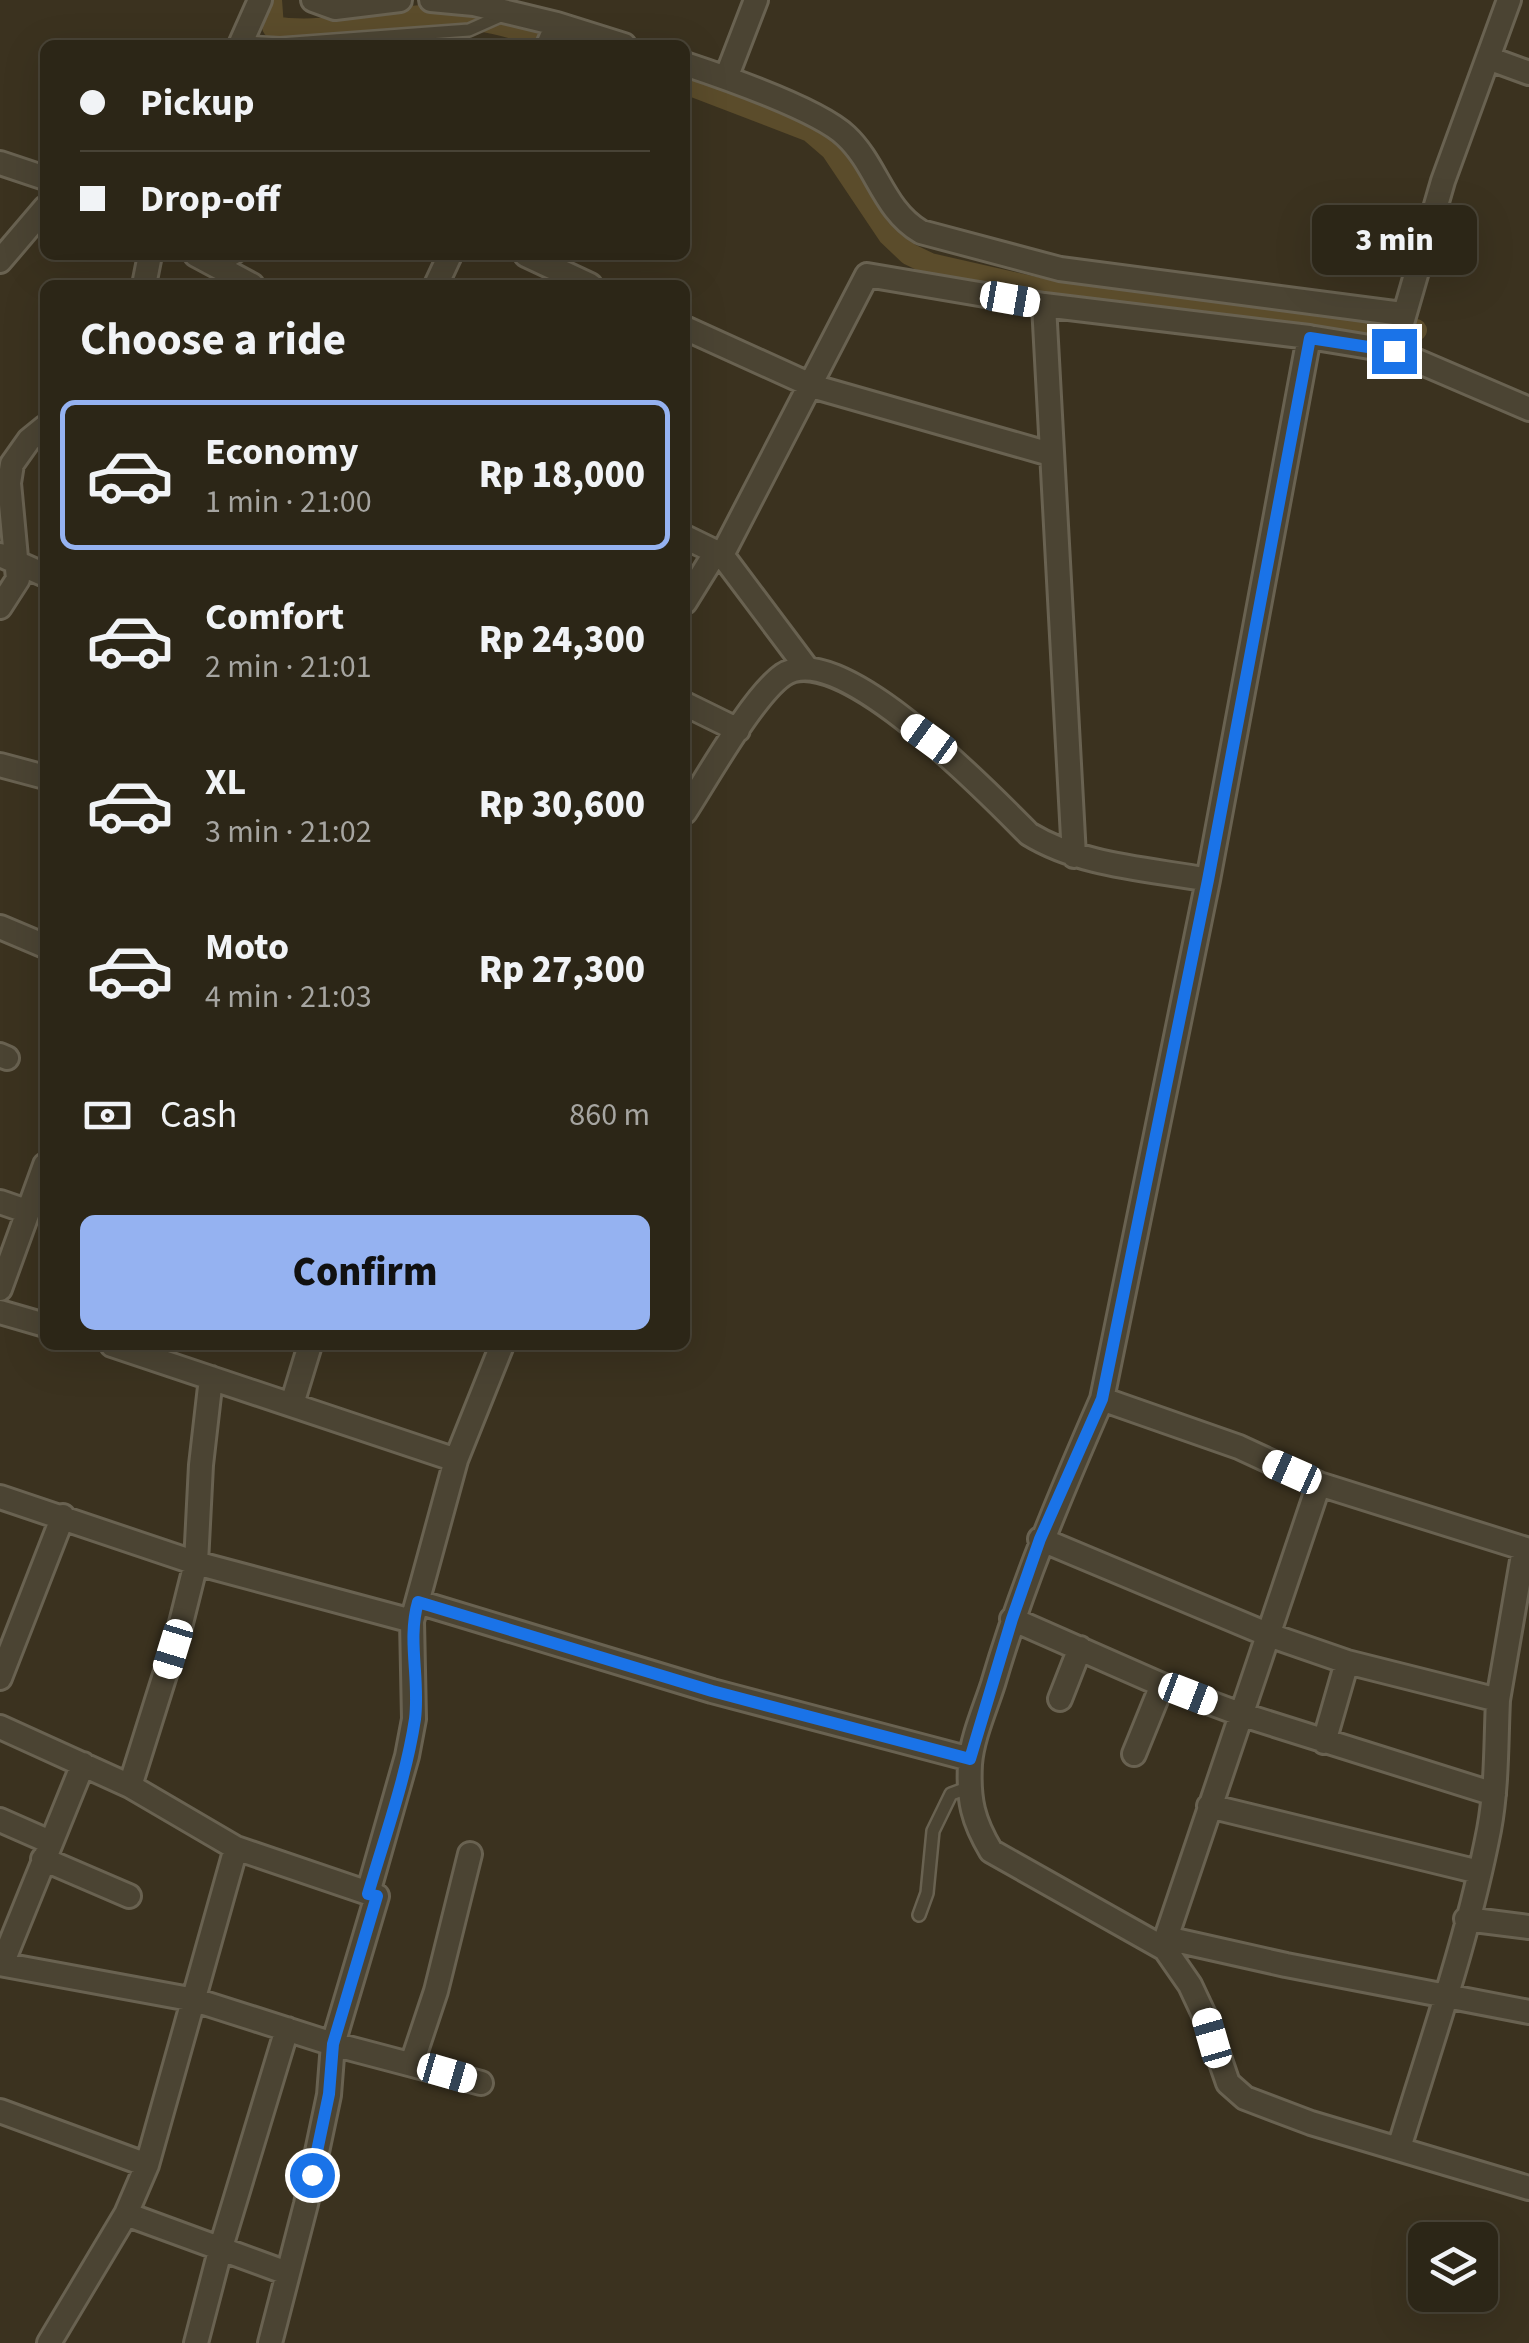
<!DOCTYPE html>
<meta charset="utf-8">
<style>
:root{--surface:#2c2617;--page:#383224;--text:#f1f3f6;--muted:#a6a5a1;--line:#484336;--accent:#95b2f1}
body{margin:0;font-family:"Source Sans 3",sans-serif;background:var(--page);color:var(--text);height:100vh;display:flex;flex-direction:column;font-size:38px;white-space:nowrap}
*{box-sizing:border-box;margin:0}
p{font-size:32px;color:var(--muted)}
.icon{flex:none;width:55px;height:55px;fill:none;stroke:currentColor;stroke-width:2;stroke-linecap:round;stroke-linejoin:round}
.map{position:relative;flex:1;overflow:hidden}
.side{position:absolute;left:40px;top:280px;width:650px;height:1070px;display:flex;flex-direction:column;background:var(--surface);border-radius:15px;box-shadow:0 10px 40px #0002,0 0 0 2px var(--line)}
.side>*{flex:none}
.banner{position:absolute;left:40px;top:40px;width:650px;height:220px;border-radius:15px;box-shadow:0 10px 40px #0002,0 0 0 2px var(--line);display:grid;align-content:center;height:220px;padding:0 40px;background:var(--surface)}
.controls{position:absolute;left:1408px;top:2222px;display:grid;gap:20px}
.controls a{display:grid;place-items:center;width:90px;height:90px;border-radius:15px;background:var(--surface);box-shadow:0 10px 40px #0002,0 0 0 2px var(--line);font-size:50px}
.end{position:absolute;width:45px;height:45px;margin:-22px;border:12px solid #1a73e8;background:#fff;box-shadow:0 0 0 5px #fff}
.from{border-radius:50%}
.bubble{position:absolute;height:70px;border-radius:15px;background:var(--surface);box-shadow:0 10px 40px #0002,0 0 0 2px var(--line);font-size:32px;font-weight:800;line-height:70px;text-align:center}
.car{position:absolute;width:30px;height:60px;margin:-30px -15px;border-radius:12px;box-shadow:0 0 8px 2px #0007;background:linear-gradient(#fff 24%,#345 0 40%,#fff 0 76%,#345 0 86%,#fff 0)}
.banner b{display:flex;align-items:center;gap:35px;height:95px;font-size:38px}
.banner b+b{border-top:2px solid var(--line)}
.banner i{width:25px;height:25px;background:var(--text)}
ul{padding:0;list-style:none}
li{display:flex;align-items:center;gap:30px;height:150px;margin:0 20px 15px;padding:0 20px;border:5px solid transparent;border-radius:15px}
li div{flex:1}
li b{display:block;font-size:38px}
li em{font-style:normal;font-weight:800}
li.current{border-color:var(--accent)}
li>.icon{width:90px;height:90px;stroke-width:1.5}
h2{padding:0 40px;font-size:45px;line-height:120px}
.pay{display:flex;align-items:center;gap:25px;height:110px;padding:0 40px;font-size:38px}
.pay p{margin-inline-start:auto}
.primary-button{display:flex;gap:20px;margin-top:auto;padding:20px 40px}
.primary-button a{flex:1;height:115px;border-radius:15px;background:var(--accent);color:#111;font-size:40px;font-weight:800;line-height:115px;text-align:center}
.map>svg:first-child{display:block}
.lines{fill:none;stroke-linecap:round;stroke-linejoin:round}
.canal{stroke:#5b4c2b;stroke-width:22}
.service-casing{stroke:#696251;stroke-width:16}
.minor-casing{stroke:#696251;stroke-width:28}
.service{stroke:#4b4433;stroke-width:11}
.minor{stroke:#4b4433;stroke-width:22}
.route{stroke:#1a73e8;stroke-width:12}
</style>
<div class="map">
<svg width="1529" height="2343" viewBox="0 0 1529 2343">
<rect width="100%" height="100%" fill="#3b321f"/>
<g class="lines">
<path class="canal" d="M271 0 273 27C321 35 364 21 411 17 465 11 520 29 571 45
M685 83 810 131 832 150 889 235 909 254 930 264 1049 291 1408 333 1416 330"/>
<defs>
<path id="service" d="M243 42 280 44 469 30 505 14
M220 267 240 255
M919 1915 927 1893 933 1831 951 1794 970 1787"/>
<path id="minor" d="M313 0 335 8 400 0
M431 0 474 4 557 24 548 45
M557 24 624 45
M240 45 260 0
M1488 58 1529 73
M685 64C724 77 819 110 846 136 877 165 883 210 921 232L1060 269 1402 314
M726 78 756 0
M0 163 45 178
M196 255 252 285
M526 255 590 285
M0 261 45 208
M144 285 150 255
M436 285 450 255
M1044 305 1074 856
M685 328 815 387 1050 454
M1394 351 1443 181 1509 0
M685 537 722 555
M0 555 45 575
M685 602 716 552
M0 607 18 579 9 483 12 464 29 440 45 427
M806 667 722 555 867 275 1044 305 1309 337
M685 704 738 730
M0 765 45 777
M685 812C707 778 753 696 783 675 839 637 990 795 1029 834 1081 866 1149 869 1208 880
M0 927 45 946
M0 1055 7 1058
M0 1202 26 1211
M0 1289 45 1165
M0 1312 45 1325
M112 1345 456 1460
M1102 1399 1208 880 1309 337 1394 351 1529 409
M292 1404 310 1345
M0 1497 196 1563 412 1621
M1040 1539 1269 1635 1347 1662 1498 1700C1496 1743 1497 1787 1489 1830 1468 1938 1431 2043 1399 2148
M1529 1550 1319 1484 1239 1447 1102 1399C1061 1493 1022 1585 993 1684 985 1709 972 1738 970 1764 968 1800 973 1821 991 1851L1165 1949 1190 1985 1206 2019 1228 2083 1245 2098 1311 2123 1529 2188
M418 1602 712 1691 970 1759
M1012 1619 1162 1685 1240 1714 1494 1794
M0 1678 63 1516
M1060 1699 1080 1648
M1498 1700 1524 1549
M0 1727 130 1786 236 1848 377 1896 333 2044 329 2095 306 2204 270 2343
M1324 1742 1347 1662
M1134 1754 1162 1685
M130 1786 180 1627 196 1563 201 1465 211 1378
M1209 1806 1479 1872
M0 1820 50 1842
M43 1859 129 1896
M368 1893 407 1756 414 1719 412 1621 456 1460 502 1345
M1466 1919 1529 1927
M1166 1938 1286 1965 1529 2012
M1165 1949 1166 1938 1319 1484
M0 1964 195 2000 333 2044 481 2083
M2 1964 83 1764
M412 2063 436 1991 470 1854
M0 2111 147 2165
M126 2214 287 2273
M49 2343 126 2214 147 2165 236 1848
M196 2343 221 2247 287 2029"/>
</defs>
<use href="#service" class="service-casing"/>
<use href="#minor" class="minor-casing"/>
<use href="#service" class="service"/>
<use href="#minor" class="minor"/>
</g>
<g class="lines">
<path class="route" d="M312 2175 329 2094 333 2044 377 1896 368 1894C385 1836 406 1778 415 1719 420 1679 407 1640 418 1602L712 1691 970 1759 1012 1619 1040 1539 1102 1399 1208 880 1310 338 1394 351"/>
</g>
</svg>
<div class="controls">
<a><svg class="icon" aria-label="layers" viewBox="0 0 24 24"><path d="M12 4l9 5-9 5-9-5zM3 14l9 5 9-5"/></svg></a>
</div>
<i class="end from" style="left:312px;top:2175px"></i>
<i class="end" style="left:1394px;top:351px"></i>
<div class="bubble" style="left:1312px;top:205px;width:165px">3 min</div>
<i class="car" style="left:1010px;top:299px;rotate:100deg"></i>
<i class="car" style="left:929px;top:739px;rotate:306deg"></i>
<i class="car" style="left:1292px;top:1472px;rotate:294deg"></i>
<i class="car" style="left:173px;top:1649px;rotate:197deg"></i>
<i class="car" style="left:1188px;top:1694px;rotate:111deg"></i>
<i class="car" style="left:1212px;top:2038px;rotate:344deg"></i>
<i class="car" style="left:447px;top:2073px;rotate:106deg"></i>
<div class="banner">
<b><i class="from"></i>Pickup</b>
<b><i></i>Drop-off</b>
</div>
<section class="side">
<h2>Choose a ride</h2>
<ul>
<li class="current"><svg class="icon" aria-label="car" viewBox="0 0 24 24"><path d="M5 17H2v-5l4-1 3-4h7l3 4 3 1v5h-3M9 17h6M6 11h13"/><circle cx="7" cy="17" r="2"/><circle cx="17" cy="17" r="2"/></svg><div><b>Economy</b><p>1 min · 21:00</p></div><em>Rp 18,000</em></li>
<li><svg class="icon" aria-label="car" viewBox="0 0 24 24"><path d="M5 17H2v-5l4-1 3-4h7l3 4 3 1v5h-3M9 17h6M6 11h13"/><circle cx="7" cy="17" r="2"/><circle cx="17" cy="17" r="2"/></svg><div><b>Comfort</b><p>2 min · 21:01</p></div><em>Rp 24,300</em></li>
<li><svg class="icon" aria-label="car" viewBox="0 0 24 24"><path d="M5 17H2v-5l4-1 3-4h7l3 4 3 1v5h-3M9 17h6M6 11h13"/><circle cx="7" cy="17" r="2"/><circle cx="17" cy="17" r="2"/></svg><div><b>XL</b><p>3 min · 21:02</p></div><em>Rp 30,600</em></li>
<li><svg class="icon" aria-label="car" viewBox="0 0 24 24"><path d="M5 17H2v-5l4-1 3-4h7l3 4 3 1v5h-3M9 17h6M6 11h13"/><circle cx="7" cy="17" r="2"/><circle cx="17" cy="17" r="2"/></svg><div><b>Moto</b><p>4 min · 21:03</p></div><em>Rp 27,300</em></li>
</ul>
<div class="pay"><svg class="icon" aria-label="cash" viewBox="0 0 24 24"><path d="M3 7h18v10H3z"/><circle cx="12" cy="12" r="2"/></svg>Cash<p>860 m</p></div>
<div class="primary-button"><a>Confirm</a></div>
</section>
</div>
